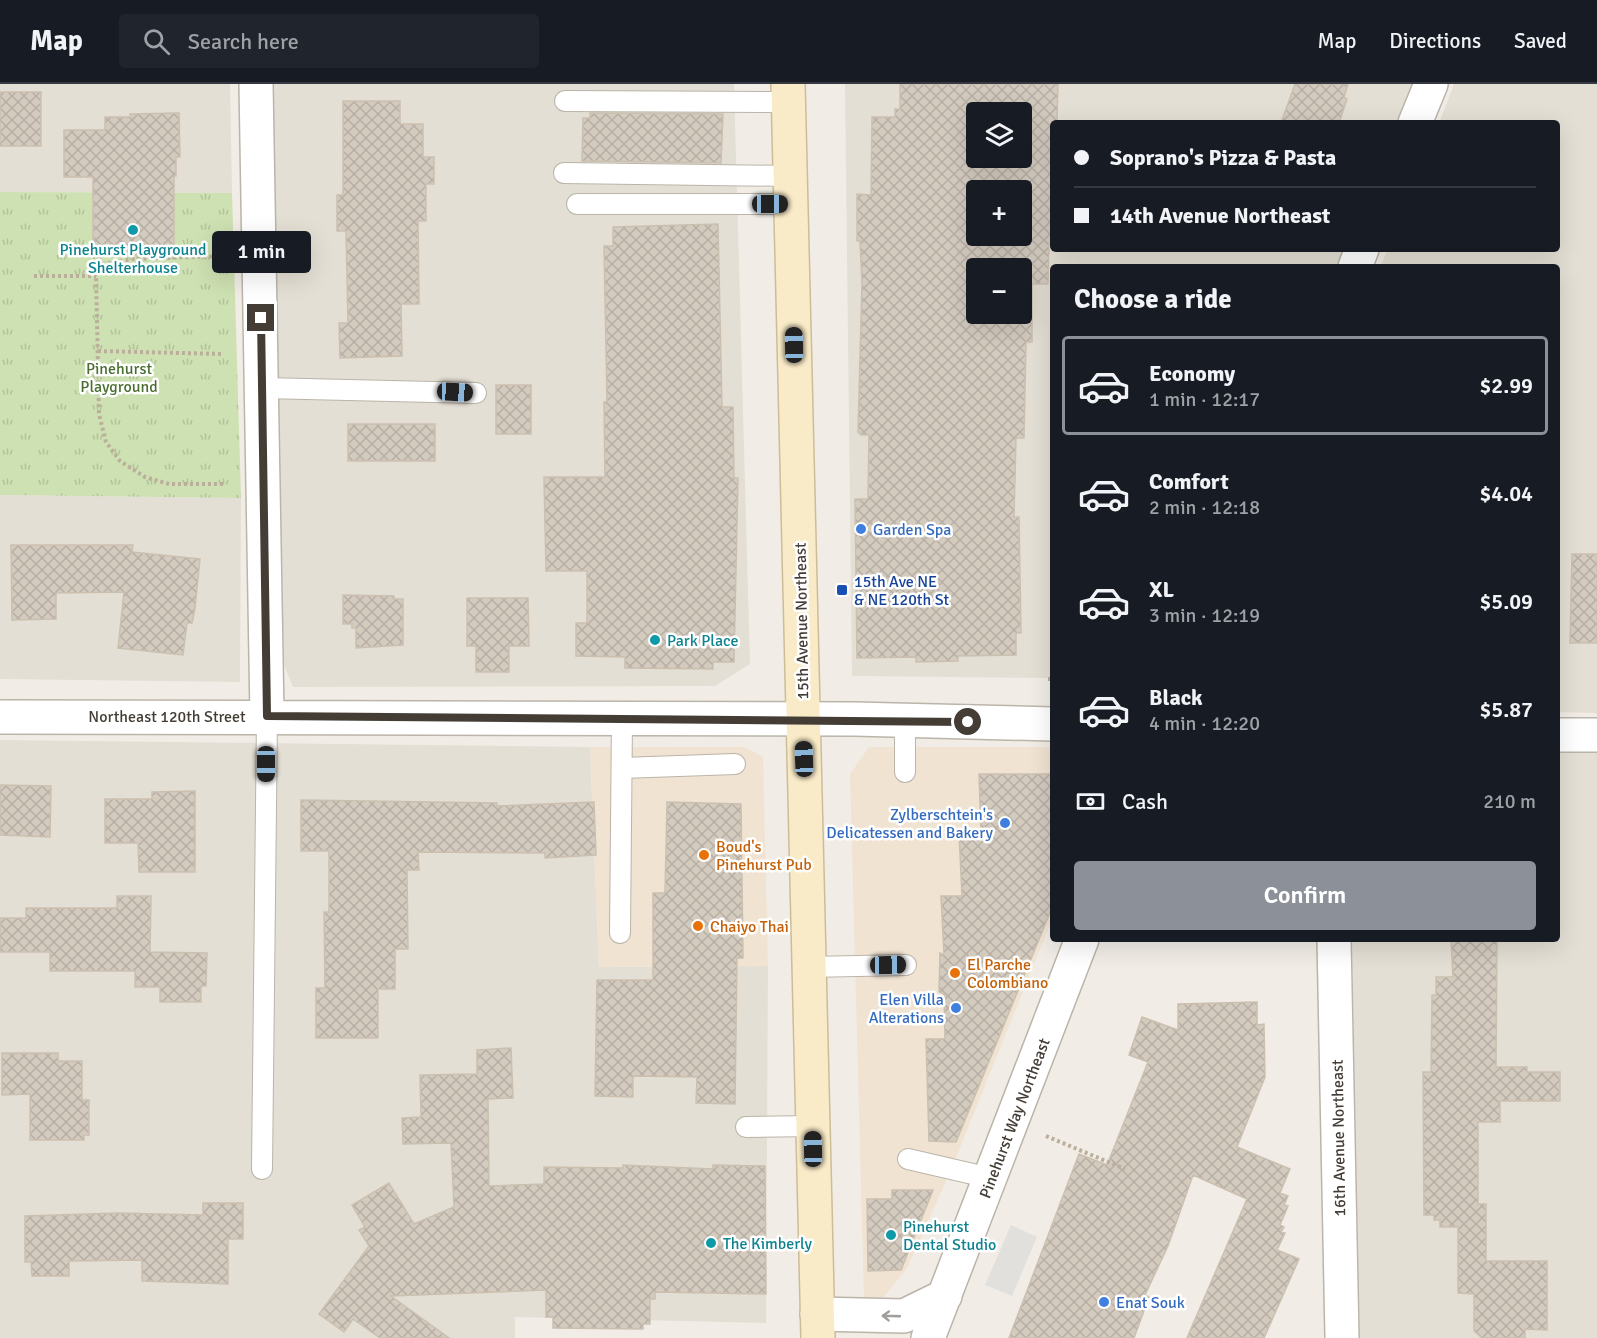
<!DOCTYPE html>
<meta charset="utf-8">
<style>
:root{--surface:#171b24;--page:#20242c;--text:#f1f3f6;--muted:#9ea1a6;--line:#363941;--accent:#8c9099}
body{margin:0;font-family:Signika,sans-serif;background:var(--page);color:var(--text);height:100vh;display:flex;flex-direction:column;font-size:22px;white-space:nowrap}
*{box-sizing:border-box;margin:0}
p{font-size:20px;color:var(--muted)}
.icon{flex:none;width:33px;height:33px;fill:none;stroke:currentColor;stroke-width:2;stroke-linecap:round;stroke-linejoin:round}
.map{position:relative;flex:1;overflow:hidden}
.panel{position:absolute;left:1050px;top:180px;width:510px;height:678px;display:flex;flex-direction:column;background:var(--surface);border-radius:6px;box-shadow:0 6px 24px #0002}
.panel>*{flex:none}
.top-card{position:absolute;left:1050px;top:36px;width:510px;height:132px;border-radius:6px;box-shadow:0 6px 24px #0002;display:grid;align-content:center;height:132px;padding:0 24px;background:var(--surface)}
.controls{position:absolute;left:966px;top:18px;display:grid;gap:12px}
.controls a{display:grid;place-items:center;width:66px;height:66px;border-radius:6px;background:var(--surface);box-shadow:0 6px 24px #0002;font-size:30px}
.end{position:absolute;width:27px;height:27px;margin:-14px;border:8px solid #433d36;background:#fff;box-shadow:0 0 0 3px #fff}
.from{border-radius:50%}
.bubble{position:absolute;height:42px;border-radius:6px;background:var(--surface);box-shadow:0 6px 24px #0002;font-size:20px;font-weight:600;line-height:42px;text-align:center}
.car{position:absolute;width:18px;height:36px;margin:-18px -9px;border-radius:8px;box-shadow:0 0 4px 2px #0007;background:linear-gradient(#222 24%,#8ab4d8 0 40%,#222 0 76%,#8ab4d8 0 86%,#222 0)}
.top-card b{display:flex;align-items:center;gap:21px;height:57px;font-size:22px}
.top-card b+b{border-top:2px solid var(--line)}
.top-card i{width:15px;height:15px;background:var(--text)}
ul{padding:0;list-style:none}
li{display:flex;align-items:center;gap:18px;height:99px;margin:0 12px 9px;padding:0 12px;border:3px solid transparent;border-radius:6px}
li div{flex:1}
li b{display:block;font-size:22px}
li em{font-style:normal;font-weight:600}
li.active{border-color:var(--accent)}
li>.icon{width:54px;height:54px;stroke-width:1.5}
h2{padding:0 24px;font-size:27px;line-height:72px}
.pay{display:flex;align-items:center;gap:15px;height:66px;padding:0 24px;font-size:22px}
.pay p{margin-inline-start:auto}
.button{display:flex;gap:12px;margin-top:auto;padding:12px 24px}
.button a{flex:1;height:69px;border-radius:6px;background:var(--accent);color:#fff;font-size:24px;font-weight:600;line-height:69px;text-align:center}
header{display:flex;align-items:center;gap:36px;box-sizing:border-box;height:84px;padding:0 30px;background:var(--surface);border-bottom:2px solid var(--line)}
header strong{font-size:28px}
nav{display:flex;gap:33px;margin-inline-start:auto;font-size:21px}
.search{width:420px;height:54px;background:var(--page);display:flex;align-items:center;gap:15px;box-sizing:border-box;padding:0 21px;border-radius:6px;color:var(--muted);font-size:22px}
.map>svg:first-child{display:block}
.residential{fill:#e4dfd4;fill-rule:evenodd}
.commercial{fill:#f1e3d2}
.park{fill:url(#park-tufts)}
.parking{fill:#e2e0dd}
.building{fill:url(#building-cross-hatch);stroke:#cbc0b0;stroke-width:1.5;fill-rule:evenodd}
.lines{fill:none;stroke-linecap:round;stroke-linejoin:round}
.service-casing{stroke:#bbb4a9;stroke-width:22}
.minor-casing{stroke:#bbb4a9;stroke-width:36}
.secondary-casing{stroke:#ccbd99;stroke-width:36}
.path{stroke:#bbaf9c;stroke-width:4;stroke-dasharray:3 3;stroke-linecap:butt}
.service{stroke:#fff;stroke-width:20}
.minor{stroke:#fff;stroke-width:33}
.secondary{stroke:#f9ebc8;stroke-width:33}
.oneway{stroke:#a19e9a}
.route{stroke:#433d36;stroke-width:8}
.culture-dot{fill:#0f9aa8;stroke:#fff;stroke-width:2}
.shop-dot{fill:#3f7fe0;stroke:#fff;stroke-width:2}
.transit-dot{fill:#1a4fb4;stroke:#fff;stroke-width:2}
.food-dot{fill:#e8710a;stroke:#fff;stroke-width:2}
.labels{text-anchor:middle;stroke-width:5;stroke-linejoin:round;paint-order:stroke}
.culture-label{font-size:16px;fill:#0d838f;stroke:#fff;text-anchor:start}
.park-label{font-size:16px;fill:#4a6e2f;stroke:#fff}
.shop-label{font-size:16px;fill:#366cbe;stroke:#fff;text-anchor:start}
.transit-label{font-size:16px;fill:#164399;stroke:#fff;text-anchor:start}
.street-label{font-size:16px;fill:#433d36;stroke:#fff}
.food-label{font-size:16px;fill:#c56008;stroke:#fff;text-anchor:start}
</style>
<header>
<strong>Map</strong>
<div class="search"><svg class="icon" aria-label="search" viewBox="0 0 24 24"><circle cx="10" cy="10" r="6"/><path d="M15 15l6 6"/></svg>Search here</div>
<nav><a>Map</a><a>Directions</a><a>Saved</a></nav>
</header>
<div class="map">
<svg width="1597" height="1254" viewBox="0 0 1597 1254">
<defs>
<pattern id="park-tufts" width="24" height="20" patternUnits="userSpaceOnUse" patternTransform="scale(1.5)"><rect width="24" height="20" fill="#cee1b2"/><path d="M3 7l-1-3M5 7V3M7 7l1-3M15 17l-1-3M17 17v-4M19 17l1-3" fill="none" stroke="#b2c29a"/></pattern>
<pattern id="building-cross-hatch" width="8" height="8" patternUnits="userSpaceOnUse" patternTransform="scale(1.5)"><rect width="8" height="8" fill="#d4cbbf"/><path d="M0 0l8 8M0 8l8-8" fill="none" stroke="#b7afa5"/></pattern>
</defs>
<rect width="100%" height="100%" fill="#f1ede6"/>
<path class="residential" d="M0 0H230L232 109 0 108Z
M270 0H734L750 580 715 602 293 603 284 581Z
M845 0H1417L1401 39H1053V165H1348L1341 183H1053V594L852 592ZM976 28H1022V74H976ZM976 106H1022V152H976ZM976 184H1022V230H976Z
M1454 0H1597V629L1557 628V183H1380L1388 165H1557V39H1439Z
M0 411 241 414 240 598 0 595Z
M0 656 590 663 599 883 768 882 766 1239 515 1233V1254H0Z
M1557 668H1597V1254H1360L1352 855H1557Z"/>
<path class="commercial" d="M590 663H744L763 673 768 882 599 883Z
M869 663H1053V833L951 1086 907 1184 884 1213 864 1216 850 690Z"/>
<path class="park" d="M0 108 232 109 241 414 0 411Z"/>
<path class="parking" d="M1011 1141 1037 1153 1012 1212 985 1201Z"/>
<path class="building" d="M900 0H1058L1057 39H1053V159H1049L1048 200H1032V258H1026L1024 354H1016L1014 433H1019L1021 549H1016V571L958 572V577L916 578V573L857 574 855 415H868L869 351H861L858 348 862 199 860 157H857V110L871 111 872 33H895V25H900ZM976 28H1022V74H976ZM976 106H1022V152H976ZM976 184H1022V230H976Z
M1295 0H1348L1344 13 1347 15 1339 39H1281Z
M0 8H41V62H0Z
M343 17H400V40H423V73H434V100H426V137H418L419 220H401L402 272 340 274 339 239H348L346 147H337V111H343Z
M179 29 180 73H176V92H174V171L93 172V93H64V46H105V33H130V30Z
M590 29 723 30 721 79 582 77 583 34H590Z
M718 140 722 323H733L734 394H738L734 578H713V585L625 584V573L576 572V539H587V487H546L544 393H605L604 318H607L604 162H613V143Z
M496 301H531V350H496Z
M348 340H435V377H348Z
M11 461H133L132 468 200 475 195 524 192 539H187L183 571 118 564 124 508 56 509V535L12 536Z
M1572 470H1597V559H1570Z
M343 511 394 512V515H403V561L356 564V544H352V540H343Z
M467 514H528L529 562H509V588H476V562H467Z
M979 690H1053V821L956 1058 929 1057 926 955H945L944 910 939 908 940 869 944 871 941 812H962L959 749 981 748Z
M0 701 51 702 50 753 0 751Z
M195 707V788H139L138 759H105V715H152V708Z
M301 716 497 719V722L594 718 596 771 545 774V769L418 768 419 786H407L408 865H395V905H378V954H316V904H325L324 828H329V767H301Z
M667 718 741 720 743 874H737L735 1020 696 1019 697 993 633 992V1013L595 1012 597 896H653V809H665Z
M117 812H151L150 868 207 869 206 902H201V918H160V903H135V887H50V868H0V834H26V824H117Z
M1451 855H1497L1496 983H1527V988H1560V1017H1500V1038H1478V1120H1486V1177H1547V1246L1525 1245V1254H1482L1474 1247V1210L1458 1209V1143H1440V1136H1434V1131H1424L1423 988H1431L1432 911H1436V893H1453Z
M1257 918V941L1264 940 1265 993 1237 1063 1290 1085 1280 1109 1288 1112 1284 1121 1288 1122 1280 1141 1284 1143 1281 1148 1285 1149 1277 1166 1299 1175 1264 1254H1187L1247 1115 1193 1091 1168 1162 1145 1211 1149 1213 1134 1254H1009L1079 1070 1107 1081 1148 978 1129 971 1142 933 1178 946V920Z
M511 964 513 1014 488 1015 489 1102 544 1100V1083L623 1084V1081L713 1085V1081L765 1082 766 1210 655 1208V1215H650V1240H643V1245L553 1244V1233H546V1206L391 1212 449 1254H380L353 1235 344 1248 319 1230 369 1162 359 1146 365 1143 352 1121 389 1099 414 1140 454 1123 451 1059 403 1060 402 1034 421 1033 420 991 477 990V966Z
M2 969H58V977H82V1016H89V1051H84V1056H30V1010L2 1011Z
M892 1106H933L901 1186 868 1187 867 1115H892Z
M203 1119H243V1155H228V1200L142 1197V1176L69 1177V1192H32L31 1178H25V1132L119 1129 203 1131Z"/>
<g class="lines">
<defs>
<path id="service" d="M565 17 789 18
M564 89 791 92
M577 120H791
M263 304 476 309
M905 636V688
M622 684 735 680
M620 849 622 634
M809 883 906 881
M746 1043 813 1042
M908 1075 990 1094
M262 1085 267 632"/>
<path id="minor" d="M256 0 267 632
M1415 39 1431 0
M1355 183 1362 165
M0 633 854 635 1053 640
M1557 651H1597
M1334 855 1342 1254
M817 1230 904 1232 945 1212
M928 1254 1082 855"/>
<path id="secondary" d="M788 0 818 1254"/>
</defs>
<use href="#service" class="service-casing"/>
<use href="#minor" class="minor-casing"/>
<use href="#secondary" class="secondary-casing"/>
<path class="path" d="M34 192H96
M98 267 222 270
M223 400H169L145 393 120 377 106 358 99 330 96 192 103 180 133 175 224 172
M1048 595H1053
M1046 1052 1125 1085"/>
<use href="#service" class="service"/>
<use href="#minor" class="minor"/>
<use href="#secondary" class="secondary"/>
</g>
<defs><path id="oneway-shaft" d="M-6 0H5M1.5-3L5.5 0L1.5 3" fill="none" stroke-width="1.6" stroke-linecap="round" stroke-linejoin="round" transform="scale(1.5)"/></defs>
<use class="oneway" href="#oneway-shaft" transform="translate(891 1232) rotate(-178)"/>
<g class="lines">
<path class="route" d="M261 234 267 632 968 638"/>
</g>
<g class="culture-dot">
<circle cx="133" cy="146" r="6"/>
<circle cx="655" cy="556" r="6"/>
<circle cx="891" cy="1151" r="6"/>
<circle cx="711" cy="1159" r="6"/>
</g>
<g class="shop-dot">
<circle cx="861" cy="445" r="6"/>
<circle cx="1005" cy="739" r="6"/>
<circle cx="956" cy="924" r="6"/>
<circle cx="1104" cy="1218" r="6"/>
</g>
<rect class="transit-dot" x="836" y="500" width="12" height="12" rx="3"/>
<g class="food-dot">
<circle cx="704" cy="771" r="6"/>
<circle cx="698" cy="842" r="6"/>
<circle cx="955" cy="889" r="6"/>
</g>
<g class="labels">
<g class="culture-label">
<text x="133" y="171" text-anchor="middle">Pinehurst Playground<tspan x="133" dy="18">Shelterhouse</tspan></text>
<text x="667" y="562">Park Place</text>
<text x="903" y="1148">Pinehurst<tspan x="903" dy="18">Dental Studio</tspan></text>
<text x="723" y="1165">The Kimberly</text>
</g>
<g class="park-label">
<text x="119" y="290">Pinehurst<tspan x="119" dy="18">Playground</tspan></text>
</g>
<g class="shop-label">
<text x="873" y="451">Garden Spa</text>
<text x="993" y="736" text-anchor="end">Zylberschtein's<tspan x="993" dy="18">Delicatessen and Bakery</tspan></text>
<text x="944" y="921" text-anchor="end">Elen Villa<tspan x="944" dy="18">Alterations</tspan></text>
<text x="1116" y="1224">Enat Souk</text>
</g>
<g class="transit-label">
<text x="854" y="503">15th Ave NE<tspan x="854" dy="18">&amp; NE 120th St</tspan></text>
</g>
<g class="street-label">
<text transform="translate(801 537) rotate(-91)" y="6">15th Avenue Northeast</text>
<text x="167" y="638">Northeast 120th Street</text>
<text transform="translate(1014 1034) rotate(-69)" y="6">Pinehurst Way Northeast</text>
<text transform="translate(1338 1054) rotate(-91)" y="6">16th Avenue Northeast</text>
</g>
<g class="food-label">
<text x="716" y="768">Boud's<tspan x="716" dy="18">Pinehurst Pub</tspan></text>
<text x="710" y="848">Chaiyo Thai</text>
<text x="967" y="886">El Parche<tspan x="967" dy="18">Colombiano</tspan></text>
</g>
</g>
</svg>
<div class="controls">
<a><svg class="icon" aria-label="layers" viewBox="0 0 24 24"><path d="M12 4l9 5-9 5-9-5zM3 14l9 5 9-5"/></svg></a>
<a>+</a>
<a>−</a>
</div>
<i class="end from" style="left:968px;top:638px"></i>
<i class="end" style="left:261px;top:234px"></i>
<div class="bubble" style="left:212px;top:147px;width:99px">1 min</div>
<i class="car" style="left:770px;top:120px;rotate:90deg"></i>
<i class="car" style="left:794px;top:261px;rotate:359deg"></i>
<i class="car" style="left:455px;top:308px;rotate:93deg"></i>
<i class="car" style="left:804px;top:675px;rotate:358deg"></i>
<i class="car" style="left:266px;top:680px;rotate:180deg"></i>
<i class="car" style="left:888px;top:881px;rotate:89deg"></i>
<i class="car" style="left:813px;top:1065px;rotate:359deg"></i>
<div class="top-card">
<b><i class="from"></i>Soprano's Pizza &amp; Pasta</b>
<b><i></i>14th Avenue Northeast</b>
</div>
<section class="panel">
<h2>Choose a ride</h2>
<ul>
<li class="active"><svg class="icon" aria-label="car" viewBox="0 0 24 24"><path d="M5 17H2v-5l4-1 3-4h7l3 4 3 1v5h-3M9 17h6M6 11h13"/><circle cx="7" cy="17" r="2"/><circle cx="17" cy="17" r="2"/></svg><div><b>Economy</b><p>1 min · 12:17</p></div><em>$2.99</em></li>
<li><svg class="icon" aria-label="car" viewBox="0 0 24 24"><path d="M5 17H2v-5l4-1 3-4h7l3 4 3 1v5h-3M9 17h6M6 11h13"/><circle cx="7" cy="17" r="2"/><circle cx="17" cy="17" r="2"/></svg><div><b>Comfort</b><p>2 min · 12:18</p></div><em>$4.04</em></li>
<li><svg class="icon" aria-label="car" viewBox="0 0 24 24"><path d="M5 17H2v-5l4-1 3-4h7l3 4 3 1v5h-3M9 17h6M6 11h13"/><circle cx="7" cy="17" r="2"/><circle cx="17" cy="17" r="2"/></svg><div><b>XL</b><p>3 min · 12:19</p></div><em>$5.09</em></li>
<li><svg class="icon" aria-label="car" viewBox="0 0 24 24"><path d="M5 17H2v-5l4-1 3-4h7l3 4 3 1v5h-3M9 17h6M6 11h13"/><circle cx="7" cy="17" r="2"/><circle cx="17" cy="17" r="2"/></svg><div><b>Black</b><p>4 min · 12:20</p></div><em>$5.87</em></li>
</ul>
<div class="pay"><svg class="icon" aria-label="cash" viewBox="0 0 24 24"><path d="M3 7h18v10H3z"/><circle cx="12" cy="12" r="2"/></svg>Cash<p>210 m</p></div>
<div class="button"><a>Confirm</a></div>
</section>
</div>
